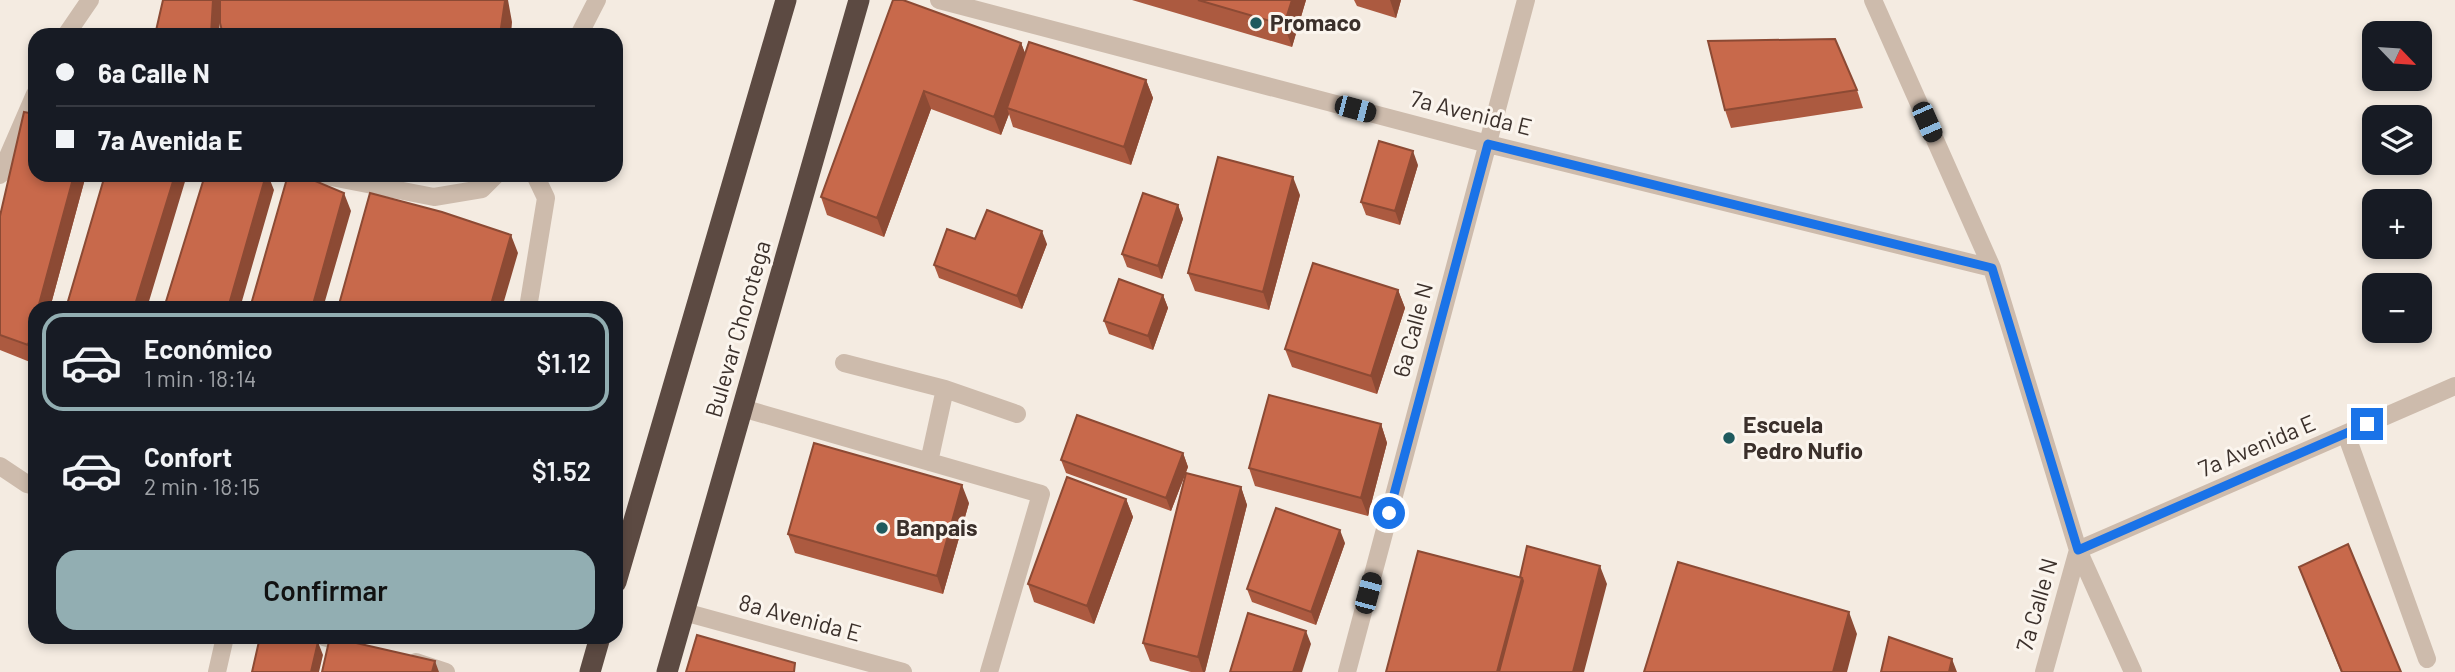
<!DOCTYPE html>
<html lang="es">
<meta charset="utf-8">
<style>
:root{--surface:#171b24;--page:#20242c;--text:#f1f3f6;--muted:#9ea1a6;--line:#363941;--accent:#92aeb2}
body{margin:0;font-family:Barlow,sans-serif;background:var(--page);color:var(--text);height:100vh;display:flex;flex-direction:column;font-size:26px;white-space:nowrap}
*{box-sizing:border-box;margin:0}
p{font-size:23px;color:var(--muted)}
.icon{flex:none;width:38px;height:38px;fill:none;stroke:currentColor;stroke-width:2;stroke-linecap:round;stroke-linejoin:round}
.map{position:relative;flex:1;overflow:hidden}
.side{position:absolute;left:28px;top:301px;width:595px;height:343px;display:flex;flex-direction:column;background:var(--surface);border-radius:21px;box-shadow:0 4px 10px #0003}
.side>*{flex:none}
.banner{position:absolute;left:28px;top:28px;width:595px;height:154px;border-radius:21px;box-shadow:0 4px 10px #0003;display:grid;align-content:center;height:154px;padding:0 28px;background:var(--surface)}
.needle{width:46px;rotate:115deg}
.controls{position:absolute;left:2362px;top:21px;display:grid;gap:14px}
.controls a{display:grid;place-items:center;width:70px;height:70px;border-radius:14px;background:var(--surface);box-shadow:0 4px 10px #0003;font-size:35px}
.end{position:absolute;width:32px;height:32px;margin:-16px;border:9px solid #1a73e8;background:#fff;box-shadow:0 0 0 4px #fff}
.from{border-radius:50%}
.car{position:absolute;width:21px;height:42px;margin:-21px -10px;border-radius:9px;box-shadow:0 0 5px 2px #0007;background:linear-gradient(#222 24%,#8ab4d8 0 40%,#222 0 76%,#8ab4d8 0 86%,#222 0)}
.banner b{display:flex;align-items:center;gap:24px;height:66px;font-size:26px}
.banner b+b{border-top:2px solid var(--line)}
.banner i{width:18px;height:18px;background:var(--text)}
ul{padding:12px 0 0;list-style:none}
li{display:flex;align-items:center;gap:21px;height:98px;margin:0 14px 10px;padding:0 14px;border:4px solid transparent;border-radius:21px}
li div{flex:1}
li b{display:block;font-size:26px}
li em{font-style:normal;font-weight:600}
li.active{border-color:var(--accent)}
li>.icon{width:63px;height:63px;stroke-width:1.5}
.action{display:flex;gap:14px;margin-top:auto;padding:14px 28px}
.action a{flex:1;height:80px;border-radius:21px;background:var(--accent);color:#111;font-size:28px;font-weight:600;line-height:80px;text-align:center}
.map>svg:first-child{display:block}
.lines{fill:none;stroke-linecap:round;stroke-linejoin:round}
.lane{stroke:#cdbbac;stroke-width:18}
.street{stroke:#cdbbac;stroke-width:18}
.highway{stroke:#5c4a42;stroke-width:21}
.wall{fill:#ac5a40}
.shaded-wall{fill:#8c4a34}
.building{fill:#c8694b;stroke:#8c4a34;stroke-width:2}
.route{stroke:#1a73e8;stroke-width:9}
.poi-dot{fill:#1f5a5e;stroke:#fbf5ee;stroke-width:2.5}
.labels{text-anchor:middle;stroke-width:6;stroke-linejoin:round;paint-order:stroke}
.poi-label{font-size:23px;font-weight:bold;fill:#3b302b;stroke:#fbf5ee;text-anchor:start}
.street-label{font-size:23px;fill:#3b302b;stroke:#fbf5ee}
</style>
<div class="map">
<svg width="2455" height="672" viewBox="0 0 2455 672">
<rect width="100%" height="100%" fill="#f4ebe1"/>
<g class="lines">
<path class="lane" d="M66 35 90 0
M579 35 597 0
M0 175 35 94
M321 175 434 197 482 189 496 175
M528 308 546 198 535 175
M844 363 945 389 1017 414
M742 408 1041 494 989 672
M2346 434 2427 659
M929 462 945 389
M0 466 27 484 35 486
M324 637 352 645
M416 662 446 672
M217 672 225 637"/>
<path class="street" d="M939 0 1488 144 1992 268
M1873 0 1992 268 2078 550 2133 672
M684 612 903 672
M1347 672 1526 0
M2044 672 2078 550 2455 386"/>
<path class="highway" d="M616 582 786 0
M590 672 600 637
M667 672 859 0"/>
</g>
<path class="wall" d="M893 0 1021 43 1025 53 1146 80 1153 98 1131 165 1013 127 1009 114 1001 135 931 109 884 237 827 215 821 197Z
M1132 0H1306L1292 47Z
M1354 0H1401L1396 18 1357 6Z
M1857 90 1863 108 1731 128 1725 110Z
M1418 165 1400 225 1366 215 1361 202Z
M86 175 50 308H35V364L0 350V216Z
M1300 195 1269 310 1195 291 1188 273Z
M1178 205 1183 219 1162 279 1127 267 1122 254Z
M975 239 1047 244 1022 309 939 278 934 265Z
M1398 290 1405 308 1377 394 1292 367 1285 349Z
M1163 295 1168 308 1153 350 1109 334 1104 321Z
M1381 424 1387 443 1368 516 1255 486 1249 468Z
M1183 453 1188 467 1171 511 1066 473 1061 460Z
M1241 487 1247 505 1205 672H1191L1150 661 1143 643Z
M1126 499 1133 517 1094 624 1034 602 1028 584Z
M969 503 943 594 795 553 788 534Z
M1345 543 1316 625 1252 602 1247 589Z
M2299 567 2401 672H2341Z"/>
<path class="shaded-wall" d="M213 0H221L219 35H211Z
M504 0H508L512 22 511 35H500Z
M1292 0H1306L1292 47 1284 25Z
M1390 0H1401L1396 18Z
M1021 43 1028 61 1007 108 1009 114 1001 135 994 117Z
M1146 80 1153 98 1131 165 1124 147Z
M924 91 931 109 884 237 877 218Z
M1413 151 1418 165 1400 225 1395 211Z
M74 175H86L50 308H38Z
M175 175H187L147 308H134Z
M266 175H268L274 190 240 308H228Z
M1293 177 1300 195 1269 310 1263 292Z
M344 193 351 211 323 308H312Z
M1178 205 1183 219 1162 279 1158 266Z
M1042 231 1047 244 1022 309 1017 296Z
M511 235 518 253 502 308H490Z
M1398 290 1405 308 1377 394 1371 376Z
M1163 295 1168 308 1153 350 1148 336Z
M35 320V364L28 345Z
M1381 424 1387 443 1368 516 1361 498Z
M1183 453 1188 467 1171 511 1166 498Z
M962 485 969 503 943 594 937 576Z
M1241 487 1247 505 1205 672H1203L1198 657Z
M1126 499 1133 517 1094 624 1087 606Z
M1340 530 1345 543 1316 625 1311 612Z
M1600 566 1607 584 1584 672H1573Z
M1522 578 1530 599 1511 672H1497Z
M1849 612 1857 634 1847 672H1833Z
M1306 631 1311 644 1302 672H1293Z
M318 642 323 655 319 672H311Z
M1952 659 1957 672H1949Z
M435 661 439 672H432Z"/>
<path class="building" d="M163 0H213L211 35H155Z
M220 0H504L505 1 500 35H223L220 23Z
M893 0H903L1021 43 994 117 924 91 877 218 821 197Z
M1198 0H1292L1284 25Z
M1835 39 1857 90 1725 110 1708 41Z
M1029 42 1146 80 1124 147 1007 108Z
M24 112 35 114V175H74L38 308H35V320L28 345 0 335V216Z
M1379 141 1413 151 1395 211 1361 202Z
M1218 157 1293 177 1263 292 1188 273Z
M105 175H175L134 308H66Z
M205 175H266L228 308H164Z
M288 175H301L344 193 312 308H250Z
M370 193 442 212 511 235 490 308H338Z
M1143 193 1178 205 1158 266 1122 254Z
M987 210 1042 231 1017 296 934 265 947 229 975 239Z
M1313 263 1398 290 1371 376 1285 349Z
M1119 279 1163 295 1148 336 1104 321Z
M1269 395 1381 424 1361 498 1249 468Z
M1077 415 1183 453 1166 498 1061 460Z
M814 443 962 485 937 576 788 534Z
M1186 473 1241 487 1198 657 1143 643Z
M1067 477 1126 499 1087 606 1028 584Z
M1276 508 1340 530 1311 612 1247 589Z
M2348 544 2401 672H2342L2299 567Z
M1527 546 1600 566 1573 672H1499L1523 581 1522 578 1520 577Z
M1418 551 1522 578 1497 672H1386Z
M1678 562 1849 612 1833 672H1644Z
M1248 613 1306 631 1293 672H1230Z
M697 635 795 663 794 672H686Z
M260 637H304L318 642 311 672H252Z
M330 637 435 661 432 672H322Z
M1889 637 1952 659 1949 672H1881Z"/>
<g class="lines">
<path class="route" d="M1389 513 1488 144 1992 268 2078 550 2367 424"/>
</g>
<g class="poi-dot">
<circle cx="1256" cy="23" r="7"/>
<circle cx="1729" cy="438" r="7"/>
<circle cx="882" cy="528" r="7"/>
</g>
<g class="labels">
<g class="poi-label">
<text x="1270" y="31">Promaco</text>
<text x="1743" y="433">Escuela<tspan x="1743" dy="26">Pedro Nufio</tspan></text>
<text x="896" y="536">Banpais</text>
</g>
<g class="street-label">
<text transform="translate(1471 113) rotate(14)" y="8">7a Avenida E</text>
<text transform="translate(738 329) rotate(-74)" y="8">Bulevar Chorotega</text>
<text transform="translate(1413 330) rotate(-75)" y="8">6a Calle N</text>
<text transform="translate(2257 446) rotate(-23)" y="8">7a Avenida E</text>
<text transform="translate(2037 605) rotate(-74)" y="8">7a Calle N</text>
<text transform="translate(800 618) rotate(15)" y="8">8a Avenida E</text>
</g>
</g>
</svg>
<div class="controls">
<a><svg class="needle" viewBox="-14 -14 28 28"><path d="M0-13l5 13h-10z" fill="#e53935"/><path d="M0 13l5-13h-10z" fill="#9ea1a6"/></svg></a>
<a><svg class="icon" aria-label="layers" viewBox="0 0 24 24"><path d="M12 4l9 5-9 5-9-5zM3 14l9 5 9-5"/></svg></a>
<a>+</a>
<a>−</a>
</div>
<i class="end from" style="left:1389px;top:513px"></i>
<i class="end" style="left:2367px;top:424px"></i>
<i class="car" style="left:1355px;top:109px;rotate:105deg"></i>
<i class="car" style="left:1927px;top:122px;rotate:156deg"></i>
<i class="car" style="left:1368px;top:593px;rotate:15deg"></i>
<div class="banner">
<b><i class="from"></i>6a Calle N</b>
<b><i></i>7a Avenida E</b>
</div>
<section class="side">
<ul>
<li class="active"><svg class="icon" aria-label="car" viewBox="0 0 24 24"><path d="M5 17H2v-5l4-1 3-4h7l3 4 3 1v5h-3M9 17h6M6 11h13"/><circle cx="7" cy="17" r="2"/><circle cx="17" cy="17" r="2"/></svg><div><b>Económico</b><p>1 min · 18:14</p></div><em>$1.12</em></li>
<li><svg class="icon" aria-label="car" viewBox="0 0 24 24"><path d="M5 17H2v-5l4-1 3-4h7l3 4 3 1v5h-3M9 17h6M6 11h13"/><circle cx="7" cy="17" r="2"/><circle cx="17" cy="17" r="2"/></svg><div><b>Confort</b><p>2 min · 18:15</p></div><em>$1.52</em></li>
</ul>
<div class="action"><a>Confirmar</a></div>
</section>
</div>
